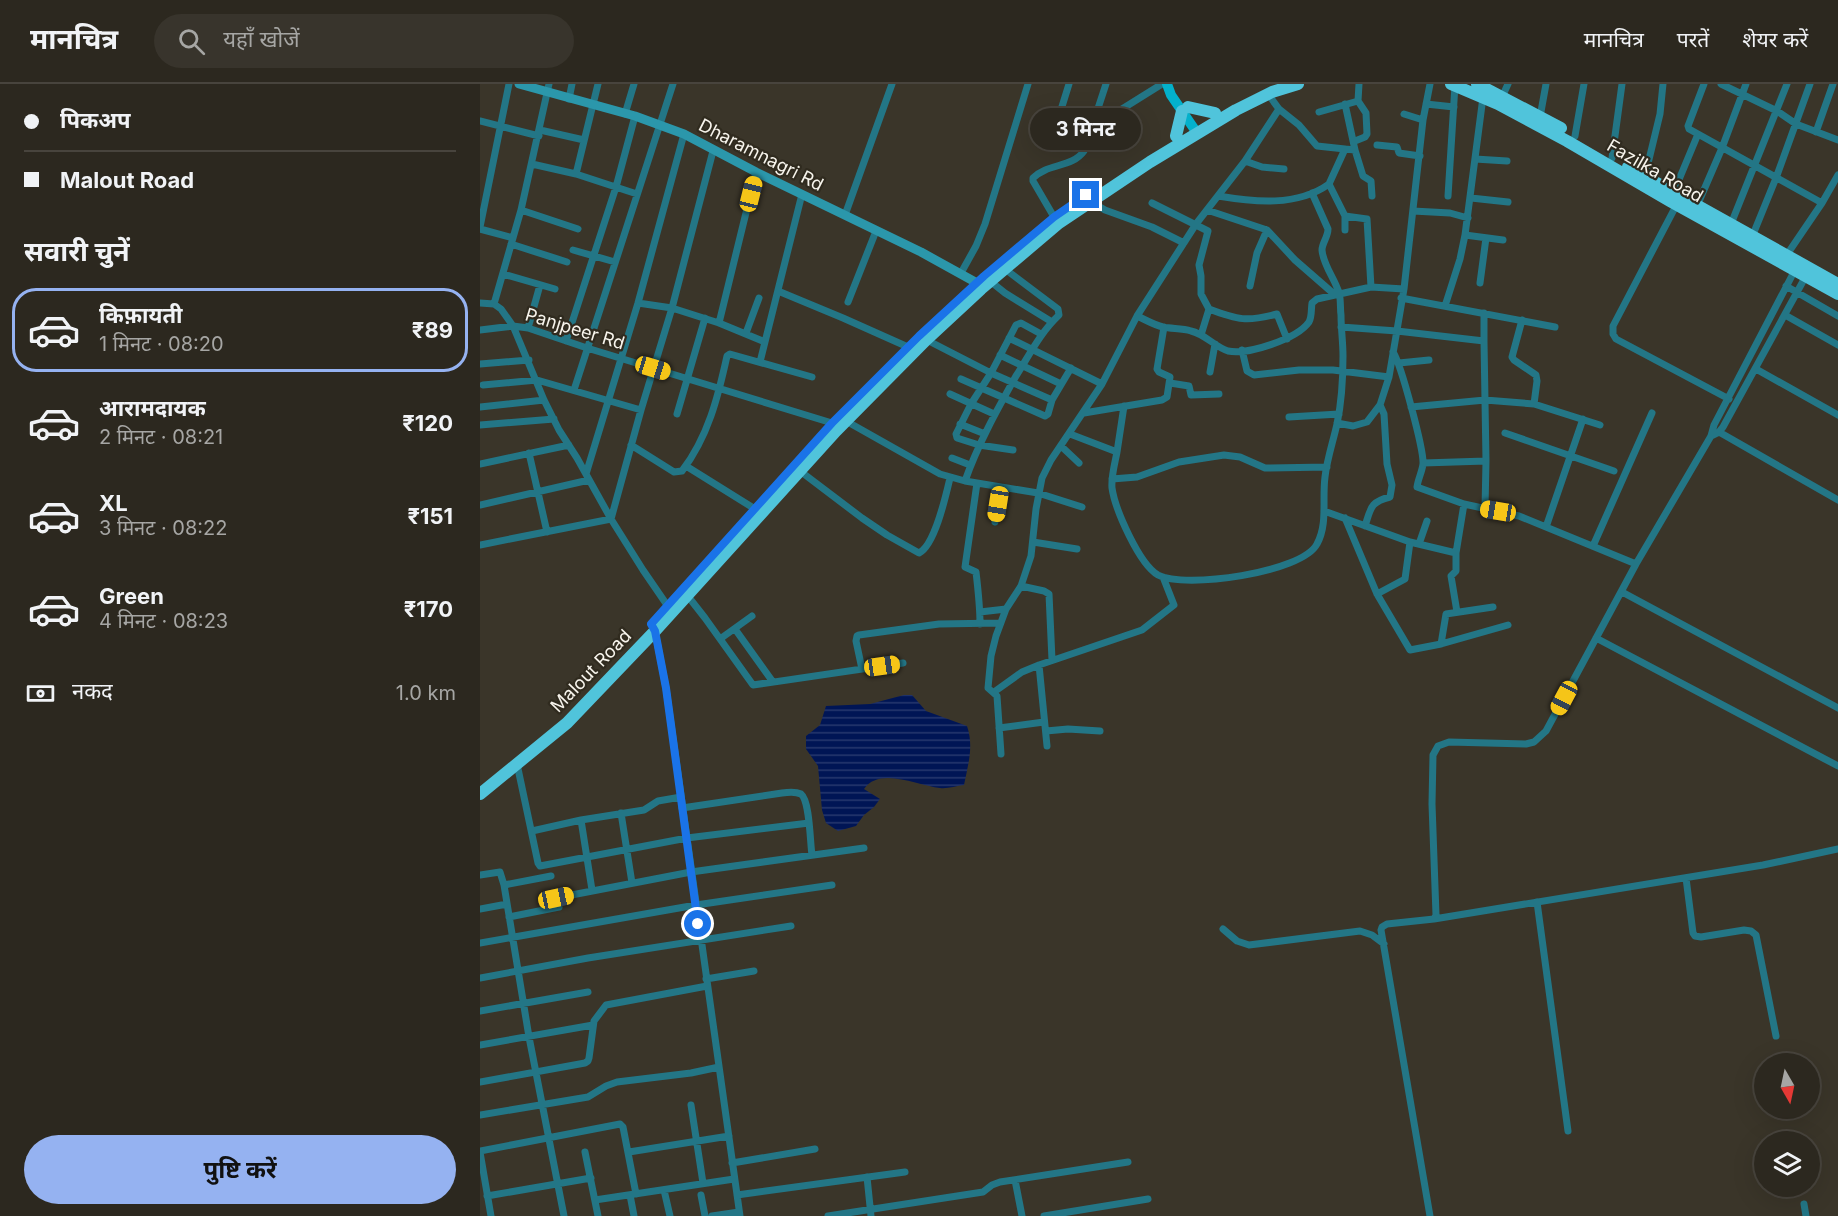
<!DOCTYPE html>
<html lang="hi">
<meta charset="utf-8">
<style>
:root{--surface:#2c281f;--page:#38342c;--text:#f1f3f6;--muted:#a6a6a4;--line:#48443d;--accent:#95b2f1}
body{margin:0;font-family:Inter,"Noto Sans Devanagari",sans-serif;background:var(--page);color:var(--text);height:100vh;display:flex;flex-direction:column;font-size:22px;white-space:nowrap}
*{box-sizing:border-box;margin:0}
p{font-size:20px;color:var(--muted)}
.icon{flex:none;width:33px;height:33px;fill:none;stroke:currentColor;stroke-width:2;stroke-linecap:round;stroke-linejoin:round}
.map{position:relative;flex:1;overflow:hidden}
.side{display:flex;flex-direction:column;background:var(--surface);width:480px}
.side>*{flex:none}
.banner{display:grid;align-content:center;height:132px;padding:0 24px;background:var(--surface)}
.needle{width:39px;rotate:171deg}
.fabs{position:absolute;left:1274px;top:969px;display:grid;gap:12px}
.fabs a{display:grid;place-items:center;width:66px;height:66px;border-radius:50%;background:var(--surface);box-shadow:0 6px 24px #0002,0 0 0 2px var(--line);font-size:30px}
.end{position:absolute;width:27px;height:27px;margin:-14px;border:8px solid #1a73e8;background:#fff;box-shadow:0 0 0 3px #fff}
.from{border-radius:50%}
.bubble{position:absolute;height:42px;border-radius:21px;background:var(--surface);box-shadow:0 6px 24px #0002,0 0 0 2px var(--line);font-size:20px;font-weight:700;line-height:42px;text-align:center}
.car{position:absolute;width:18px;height:36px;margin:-18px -9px;border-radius:8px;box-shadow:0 0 4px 2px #0007;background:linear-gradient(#f5c518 24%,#345 0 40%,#f5c518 0 76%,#345 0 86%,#f5c518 0)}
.banner b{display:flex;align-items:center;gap:21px;height:57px;font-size:22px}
.banner b+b{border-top:2px solid var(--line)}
.banner i{width:15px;height:15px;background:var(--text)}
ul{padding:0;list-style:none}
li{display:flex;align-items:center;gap:18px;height:84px;margin:0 12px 9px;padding:0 12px;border:3px solid transparent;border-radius:24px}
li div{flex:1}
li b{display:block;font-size:22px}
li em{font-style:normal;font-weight:700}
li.active{border-color:var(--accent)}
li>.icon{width:54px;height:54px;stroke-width:1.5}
h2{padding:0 24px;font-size:27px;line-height:72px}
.pay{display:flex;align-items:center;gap:15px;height:66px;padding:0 24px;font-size:22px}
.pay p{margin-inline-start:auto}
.action{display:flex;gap:12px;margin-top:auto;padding:12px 24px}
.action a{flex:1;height:69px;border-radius:36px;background:var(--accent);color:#111;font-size:24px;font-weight:700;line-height:69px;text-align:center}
header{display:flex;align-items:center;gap:36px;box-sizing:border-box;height:84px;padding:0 30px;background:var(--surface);border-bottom:2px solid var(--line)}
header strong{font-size:28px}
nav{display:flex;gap:33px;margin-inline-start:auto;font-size:21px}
.search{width:420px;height:54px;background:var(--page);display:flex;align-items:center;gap:15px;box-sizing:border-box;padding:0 21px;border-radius:33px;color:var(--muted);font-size:22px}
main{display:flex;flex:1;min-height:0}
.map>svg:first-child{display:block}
.water{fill:url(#water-rules)}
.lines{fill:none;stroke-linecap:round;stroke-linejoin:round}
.street{stroke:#237686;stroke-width:7}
.secondary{stroke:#2b97ab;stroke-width:9}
.primary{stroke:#03b1cb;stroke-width:10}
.highway{stroke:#50c4db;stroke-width:12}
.route{stroke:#1a73e8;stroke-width:8}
.labels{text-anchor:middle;stroke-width:4.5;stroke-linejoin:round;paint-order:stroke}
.street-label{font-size:18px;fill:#f7f4ec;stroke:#302b1f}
</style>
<header>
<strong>मानचित्र</strong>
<div class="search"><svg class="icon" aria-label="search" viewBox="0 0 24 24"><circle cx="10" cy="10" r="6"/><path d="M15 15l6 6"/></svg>यहाँ खोजें</div>
<nav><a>मानचित्र</a><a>परतें</a><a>शेयर करें</a></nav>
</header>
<main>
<section class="side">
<div class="banner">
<b><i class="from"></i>पिकअप</b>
<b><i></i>Malout Road</b>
</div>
<h2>सवारी चुनें</h2>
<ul>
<li class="active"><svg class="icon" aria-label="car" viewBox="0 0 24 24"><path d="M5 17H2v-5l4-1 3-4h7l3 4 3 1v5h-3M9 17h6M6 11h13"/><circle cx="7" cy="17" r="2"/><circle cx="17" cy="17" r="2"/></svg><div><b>किफ़ायती</b><p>1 मिनट · 08:20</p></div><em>₹89</em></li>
<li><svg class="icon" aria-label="car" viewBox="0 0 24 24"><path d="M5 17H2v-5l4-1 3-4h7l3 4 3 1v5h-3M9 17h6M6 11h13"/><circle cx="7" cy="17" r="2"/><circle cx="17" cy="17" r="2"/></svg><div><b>आरामदायक</b><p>2 मिनट · 08:21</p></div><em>₹120</em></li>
<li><svg class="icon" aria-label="car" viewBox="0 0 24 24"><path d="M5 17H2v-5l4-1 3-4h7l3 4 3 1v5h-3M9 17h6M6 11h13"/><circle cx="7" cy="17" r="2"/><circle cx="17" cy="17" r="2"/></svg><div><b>XL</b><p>3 मिनट · 08:22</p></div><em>₹151</em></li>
<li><svg class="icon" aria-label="car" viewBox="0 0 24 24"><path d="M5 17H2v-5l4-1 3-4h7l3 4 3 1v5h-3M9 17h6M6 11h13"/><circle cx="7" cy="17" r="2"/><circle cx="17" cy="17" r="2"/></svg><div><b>Green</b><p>4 मिनट · 08:23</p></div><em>₹170</em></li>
</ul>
<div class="pay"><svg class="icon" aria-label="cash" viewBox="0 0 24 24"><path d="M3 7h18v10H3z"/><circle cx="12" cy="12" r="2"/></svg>नकद<p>1.0 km</p></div>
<div class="action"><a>पुष्टि करें</a></div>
</section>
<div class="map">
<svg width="1358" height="1132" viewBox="0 0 1358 1132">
<defs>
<pattern id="water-rules" width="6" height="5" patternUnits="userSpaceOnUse" patternTransform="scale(1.5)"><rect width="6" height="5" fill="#001555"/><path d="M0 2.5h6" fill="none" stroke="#26386e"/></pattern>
</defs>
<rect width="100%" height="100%" fill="#3a3529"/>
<path class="water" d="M424 611H432L446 627 487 642C494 662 488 681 484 701 476 702 467 705 460 704 438 702 400 682 384 705L400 715 394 723 384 731 376 742 358 747 346 739 342 726 338 682 326 665V652L340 641 346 622 390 620Z"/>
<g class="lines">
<path class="street" d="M1241 0 1297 27 1316 40 1358 56
M1022 13 1028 0
M89 15 92 0
M865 20 875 66 883 92 891 97 892 112
M946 20 974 23
M642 25 682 0
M799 25 819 41 837 62 865 65
M839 28 878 17 879 0
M145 30 154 0
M924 30 943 36
M1060 33 1066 0
M0 37 59 52
M575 45 589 0
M60 46 104 56
M1336 48 1353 0
M1218 50 1342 119
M1095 52 1104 0
M875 57 885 53 887 50 886 29 878 17
M897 61 917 63 919 69 940 72
M1132 74 1142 0
M995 75 1027 77
M765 77 782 83 804 85
M52 80 96 90 157 110
M96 90 118 0
M1165 92 1180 30 1183 0
M1193 110 1218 50 1209 45 1208 42 1224 0
M738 112C774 118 817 123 849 100
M968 112 975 1
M991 114 1028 118
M610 117 625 126 672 143 704 159
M1198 118 1133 242V250L1136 255 1249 315
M672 119 728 147 719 181 721 192V210L729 225 721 251
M1217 122 1242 64 1266 0
M41 126 98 145
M727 126 787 146 815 176 854 210
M933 127 970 129 988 134
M365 131 412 0
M865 132 887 135 891 203
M574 133 553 97V94C568 79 592 84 604 67L626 0
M1251 140 1307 0
M0 143 29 0
M0 145 33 154
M865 146V132L849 100 865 65 875 66
M985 151 1023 156
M1272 153 1296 94 1330 0
M31 160 87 178
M93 166 135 178
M1306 172 1342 119 1358 91
M481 189 496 162 505 140 548 0
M23 190 75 205
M510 197 525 209 572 238
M1000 199 1006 154
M770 202 777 169 787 146
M1306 202 1358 232
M298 207 363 234 428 263
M921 214 1075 243
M368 218 396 147
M0 219 14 220 21 225 33 242 64 316 79 346 97 374 131 435 163 486 187 521
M158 219 192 224 239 239 285 258
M14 220 41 126 69 0
M965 222 980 175 985 151 1003 13
M729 225C758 236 767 238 797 230L807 255
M1305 231 1358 261
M657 232C666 236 674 241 683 243 692 245 702 244 711 247 725 250 735 263 748 267 768 271 817 255 829 238 832 233 831 225 832 219L837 215 891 203 924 205
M1042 236 1032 273 1034 276 1056 291 1057 297 1054 320
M239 239 276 88
M861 243 917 247 1004 257 1006 377 1005 425
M48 244 60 201
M0 246 33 242 48 244 107 264 352 339
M266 249 279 214
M439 252 511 289 572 316
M529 254 622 300
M86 257 136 103 155 32
M1004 257V229
M762 266 767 287 774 291 819 286H853L909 293
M913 268C921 280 944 366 943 380 942 388 938 395 937 403L984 420 1039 432 1156 480
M520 271 581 300
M280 278 322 110
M919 279 949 276
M0 280 49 276
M1276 285 1358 331
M730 288 735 260
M481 295 565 332 568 330 572 316 591 284
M690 299 709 302 711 311 739 310
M3 301 57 296 161 326
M94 306 193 0
M470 310 514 330
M0 323 64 316
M931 323 1005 316 1054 320 1120 341
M604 329 682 316 687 313 690 293 679 288 677 285 684 243
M197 330 225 234
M809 333 859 330
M366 337 460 390 485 397 558 409 602 423
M857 339 873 342 887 338 900 321 909 293 924 205 943 36 950 0
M480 340 505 350
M0 341 74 335
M1239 348 1358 416
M1025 349 1134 387
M590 350 637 368C635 379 631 392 632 404 635 425 659 480 678 491 704 505 822 489 837 460 848 440 842 416 845 393 847 375 853 358 857 340 861 321 863 292 863 272 863 258 861 245 861 231 860 224 861 215 859 209 855 195 843 181 842 166 842 159 848 153 848 145L832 109
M1231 352 1239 348 1243 343 1327 190
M151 361 194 388 202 387C228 353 238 313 247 272L250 270 332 293
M581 362 599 379
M533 366 499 361 477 354 476 350 491 320 511 289 536 241 541 239 561 250
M637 368 644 322
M49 369 67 448
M472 374 490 381
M943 379 1006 377
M0 380 89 361
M206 382 275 425
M320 387 382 434 407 451 439 469C455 461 466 411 470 394
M106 390 158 219 204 50
M632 395 657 393 699 378 744 371 760 373 785 384 847 383
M485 397C498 360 517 326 536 292 550 270 560 249 579 231L578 225 525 185
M497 399 485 483 496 488C498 505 500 523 500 540
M0 421 109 396
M844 427 930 458 976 469
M865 434 897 510 930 566 961 560 1028 541
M515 438 521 403
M885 442C891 424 890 418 910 413L912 401 907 380 904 330 900 321
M1066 443 1103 335
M553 458 597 465
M939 460 947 437
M0 461 131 435 161 326 192 224 233 67
M1113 462 1172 329
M541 502 564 507 569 510 572 576
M1142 508 1358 624
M897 510 925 495 930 458
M207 511 225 534 273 601 423 579
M500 528 526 525
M977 528 971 492 976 487V469L984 420
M171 540 175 547 186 604 260 1132
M255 545 293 598
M1116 554 1358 682
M240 555 272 532
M961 560 966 530 1013 523
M559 581 567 662
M382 585 376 557 377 552 379 551 459 540 520 539
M514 608 542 588 559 581 662 546 694 521 683 493
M519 644 564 638
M566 647 588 645 620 647
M521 670 517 612 508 604 511 572 516 552 526 525 541 502 551 472 556 425 562 394 571 376 622 300 657 232 716 140 765 77 799 25 788 10
M37 680 58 779 60 782 207 754 329 739
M202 724 302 709C308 708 315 707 321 710 330 717 330 759 332 771
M141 729 152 799
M101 736 112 806
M52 747 101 736 164 726 178 717 201 713
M0 791 20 788 24 801 49 953 84 1132
M1206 794 1213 849 1215 852 1221 853 1264 846 1271 847 1276 851 1296 952
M24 801 71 792
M76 814 211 788 384 764
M1057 818 1088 1047
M0 825 27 820
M29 833 79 823
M954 835 1283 781 1358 765
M743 845 757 857 769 861 880 847 892 851 904 860
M0 859 216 821 352 801
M0 894 108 874 311 842
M226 895 274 887
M0 927 108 908
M0 961 113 941
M0 998 105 979 108 977 109 974 114 937 126 921 227 902
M211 1021 223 1099
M0 1031 108 1013 126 1002 137 998 211 989 239 983
M0 1067 140 1040 143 1043 156 1110
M0 1068 11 1132
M105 1068 118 1132
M149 1068 249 1052
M252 1079 335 1065
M387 1093 391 1132
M535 1096 542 1132
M184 1106 190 1132
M150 1111 154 1132
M221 1111 225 1132
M257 1111 425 1088
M7 1112 111 1094
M115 1116 254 1095
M1324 1120 1326 1132
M232 1132 259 1128
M348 1132 503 1108 512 1101 520 1098 648 1078
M564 1132 668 1115
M950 1132 901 846 902 843 907 840 954 835 956 831 952 720 953 671 958 662 969 658 1046 660 1054 658 1066 647 1156 480 1231 352 1234 341 1316 184"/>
<path class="secondary" d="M39 0 155 32 204 50 276 88 441 168 497 199"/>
<path class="primary" d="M687 0 691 11 717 49"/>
<path class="highway" d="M971 0 1018 20 1087 57 1190 117 1358 210
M997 0 1081 44
M708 23 735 29
M696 52 702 27
M1148 83 1358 200
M0 710 87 639 175 547 356 347 446 256 501 205 579 139 670 78 756 26 792 8 818 0"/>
</g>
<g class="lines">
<path class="route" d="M218 840 186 604 175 547 171 540 352 339 439 252 504 192 574 133 606 111"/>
</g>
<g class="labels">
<g class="street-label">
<text transform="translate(281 71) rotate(27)" y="6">Dharamnagri Rd</text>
<text transform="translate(1175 87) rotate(30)" y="6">Fazilka Road</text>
<text transform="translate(95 245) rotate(17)" y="6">Panjpeer Rd</text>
<text transform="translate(111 587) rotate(-46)" y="6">Malout Road</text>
</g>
</g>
</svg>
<div class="fabs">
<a><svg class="needle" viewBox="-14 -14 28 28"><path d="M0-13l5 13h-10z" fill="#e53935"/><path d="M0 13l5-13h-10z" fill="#a6a6a4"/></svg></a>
<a><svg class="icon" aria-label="layers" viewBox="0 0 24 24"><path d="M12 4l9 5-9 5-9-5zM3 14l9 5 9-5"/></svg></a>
</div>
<i class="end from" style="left:218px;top:840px"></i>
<i class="end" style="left:606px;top:111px"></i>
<div class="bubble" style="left:550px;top:24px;width:111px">3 मिनट</div>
<i class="car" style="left:271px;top:110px;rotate:14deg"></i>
<i class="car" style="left:173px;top:284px;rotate:107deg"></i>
<i class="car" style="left:518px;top:420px;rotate:189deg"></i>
<i class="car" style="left:1018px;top:427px;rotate:279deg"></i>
<i class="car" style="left:402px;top:582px;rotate:82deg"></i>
<i class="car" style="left:1084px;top:614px;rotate:208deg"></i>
<i class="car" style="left:76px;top:814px;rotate:78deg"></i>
</div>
</main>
